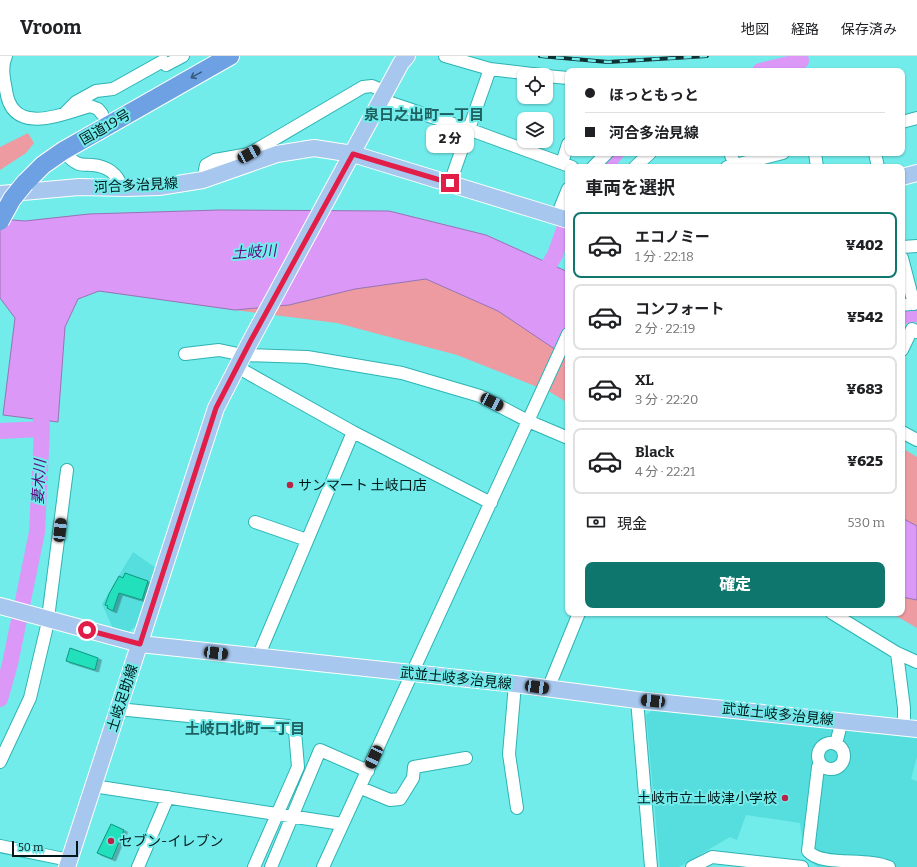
<!DOCTYPE html>
<html lang="ja">
<meta charset="utf-8">
<style>
:root{--surface:#fff;--page:#f2f2f2;--text:#202124;--muted:#757577;--line:#e0e0e0;--accent:#0f766e}
body{margin:0;font-family:Bitter,"Noto Sans JP",serif;background:var(--page);color:var(--text);height:100vh;display:flex;flex-direction:column;font-size:15px;white-space:nowrap}
*{box-sizing:border-box;margin:0}
p{font-size:13px;color:var(--muted)}
.icon{flex:none;width:22px;height:22px;fill:none;stroke:currentColor;stroke-width:2;stroke-linecap:round;stroke-linejoin:round}
.map{position:relative;flex:1;overflow:hidden}
.details{position:absolute;left:565px;top:108px;width:340px;height:452px;display:flex;flex-direction:column;background:var(--surface);border-radius:8px;box-shadow:0 1px 3px #0004}
.details>*{flex:none}
.guide{position:absolute;left:565px;top:12px;width:340px;height:88px;border-radius:8px;box-shadow:0 1px 3px #0004;display:grid;align-content:center;height:88px;padding:0 20px;background:var(--surface)}
.tools{position:absolute;left:517px;top:12px;display:grid;gap:8px}
.tools a{display:grid;place-items:center;width:36px;height:36px;border-radius:8px;background:var(--surface);box-shadow:0 1px 3px #0004;font-size:20px}
.scale{position:absolute;left:12px;bottom:10px;width:66px;box-sizing:border-box;padding-left:4px;border:2px solid #001819;border-top:0;font-size:11px;line-height:14px;white-space:nowrap;color:#001819;-webkit-text-stroke:3px #72ebeb;paint-order:stroke}
.end{position:absolute;width:18px;height:18px;margin:-9px;border:5px solid #e11d48;background:#fff;box-shadow:0 0 0 2px #fff}
.from{border-radius:50%}
.bubble{position:absolute;height:28px;border-radius:8px;background:var(--surface);box-shadow:0 1px 3px #0004;font-size:13px;font-weight:800;line-height:28px;text-align:center}
.car{position:absolute;width:12px;height:24px;margin:-12px -6px;border-radius:5px;box-shadow:0 0 3px 1px #0007;background:linear-gradient(#222 24%,#8ab4d8 0 40%,#222 0 76%,#8ab4d8 0 86%,#222 0)}
.guide b{display:flex;align-items:center;gap:14px;height:38px;font-size:15px}
.guide b+b{border-top:1px solid var(--line)}
.guide i{width:10px;height:10px;background:var(--text)}
ul{padding:0;list-style:none}
li{display:flex;align-items:center;gap:12px;height:66px;margin:0 8px 6px;padding:0 12px;border:2px solid var(--line);border-radius:8px}
li div{flex:1}
li b{display:block;font-size:15px}
li em{font-style:normal;font-weight:800}
li.selected{border-color:var(--accent)}
li>.icon{width:36px;height:36px;stroke-width:1.5}
h2{padding:0 20px;font-size:18px;line-height:48px}
.pay{display:flex;align-items:center;gap:10px;height:44px;padding:0 20px;font-size:15px}
.pay p{margin-inline-start:auto}
.primary-button{display:flex;gap:8px;margin-top:auto;padding:8px 20px}
.primary-button a{flex:1;height:46px;border-radius:8px;background:var(--accent);color:#fff;font-size:16px;font-weight:800;line-height:46px;text-align:center}
header{display:flex;align-items:center;gap:24px;box-sizing:border-box;height:56px;padding:0 20px;background:var(--surface);border-bottom:1px solid var(--line)}
header strong{font-size:19px}
nav{display:flex;gap:22px;margin-inline-start:auto;font-size:14px}
.map>svg:first-child{display:block}
.built{fill:#56dddd}
.green{fill:#ed9ba0}
.water{fill:#db98f7;stroke:#9972b4}
.lines{fill:none;stroke-linecap:round;stroke-linejoin:round}
.river{stroke:#db98f7;stroke-width:16}
.building{fill:#20e0bc;stroke:#12947c;filter:url(#shadow)}
.minor-casing{stroke:#2eb3b3;stroke-width:14}
.major-casing{stroke:#fff;stroke-width:18}
.highway-casing{stroke:#fff;stroke-width:20}
.minor{stroke:#fff;stroke-width:12}
.major{stroke:#a7c7ef;stroke-width:16}
.highway{stroke:#6da1e4;stroke-width:18}
.rail-casing{stroke:#0e3233;stroke-width:4}
.rail{stroke:#72ebeb;stroke-width:2.5;stroke-dasharray:8;stroke-linecap:butt}
.highway-bridge-casing{stroke:#fff;stroke-width:20;stroke-linecap:butt}
.highway-bridge{stroke:#6da1e4;stroke-width:18}
.oneway{stroke:#365c7e}
.route{stroke:#e11d48;stroke-width:5}
.poi-dot{fill:#b72544;stroke:#72ebeb;stroke-width:1.5}
.labels{text-anchor:middle;stroke-width:4;stroke-linejoin:round;paint-order:stroke}
.street-label{font-size:14px;fill:#001819;stroke:#72ebeb}
.poi-label{font-size:14px;fill:#001819;stroke:#72ebeb;text-anchor:start}
.neighbourhood-label{font-size:15px;font-weight:bold;fill:#1e6161;stroke:#72ebeb}
.water-label{font-size:15px;font-style:italic;fill:#60037c;stroke:#72ebeb}
</style>
<header>
<strong>Vroom</strong>
<nav><a>地図</a><a>経路</a><a>保存済み</a></nav>
</header>
<div class="map">
<svg width="917" height="811" viewBox="0 0 917 811">
<defs>
<filter id="shadow"><feDropShadow dx="3.5" dy="2" stdDeviation="0" flood-color="#0004"/></filter>
</defs>
<rect width="100%" height="100%" fill="#72ebeb"/>
<path class="built" d="M133 496 156 512 136 570 125 579 115 577 102 548Z
M659 649 917 678V701L911 723 917 725V811H818L805 802 800 767 746 759 737 784 730 781 679 811H660L646 659Z"/>
<path class="green" d="M28 77 34 87 26 97 0 114V91Z
M426 223 498 255 568 302V347L550 336 457 299 337 267 235 254 289 249 355 233Z
M902 392 917 401V470L902 462Z
M902 541 917 544V572L891 557H902Z"/>
<path class="water" d="M219 154 389 155 486 179 568 216V302L498 255 426 223 355 233 289 249 235 254 99 235 78 243 65 271 58 366 3 359 15 262 0 242V163L25 165 89 158Z
M902 462 917 470V544L902 541Z"/>
<g class="lines">
<path class="river" d="M760 15 801 5 800 0
M604 111 616 97
M539 225 555 199 566 168
M902 260 917 258
M0 375 42 373
M0 643 10 608 37 476 42 373 39 343"/>
</g>
<path class="building" d="M125 517 148 525 142 544 119 537 113 555 107 552 108 550 105 549 109 538 119 520 123 522Z
M70 592 98 602 95 614 66 605Z
M111 768 124 774 112 803 97 797Z"/>
<g class="lines">
<defs>
<path id="minor" d="M6 0C1 11 4 23 6 34 12 80 60 59 90 50L98 53 102 58
M445 0 490 13 541 19
M546 20 568 22
M382 44 468 73 572 111
M66 56 76 46 96 35 113 33 163 5 166 9 183 0
M902 66 917 62
M63 95C67 99 72 105 77 107 82 110 87 108 92 109 107 110 118 118 122 132
M730 97 736 111
M815 97 817 111
M875 97 878 111
M562 107 568 88
M593 111 607 97
M635 111 650 97
M727 111 783 97
M203 124 206 109 215 104 249 98 363 31 372 30 386 36
M450 127 490 13
M557 160 568 133
M902 191 917 190
M902 202 914 248
M902 249 917 247
M902 294 912 273 917 276
M185 298 219 294 243 299 307 301 402 317 480 340 528 365 568 382
M237 311 353 376 491 447
M902 376 917 384
M255 466 307 484
M832 557 897 597 917 606
M897 597 904 652V671
M258 601 353 376
M515 628 509 698 517 752
M548 633 579 557
M637 644 651 811
M118 653 288 670 295 675 298 711 254 811
M818 700a13 13 0 1 1 26 0a13 13 0 1 1-26 0Z
M836 688 842 664
M0 706 30 642 47 570 67 414
M820 708 818 711 808 795C821 811 867 801 889 811
M93 730 342 768
M361 732 390 744 400 743 413 722 414 711 466 702
M0 790 69 804
M138 811 168 741
M271 811 320 694 368 715
M323 811 568 278
M692 811 712 801 802 811"/>
<path id="major" d="M902 121 917 117
M0 138 79 131 126 132 159 131 203 124 277 98 314 92 353 98 568 164
M0 550 140 588 515 628 637 644 917 673
M67 811 216 352 250 286 401 7 407 0"/>
<path id="highway" d="M25 127 43 109 63 95 230 0"/>
</defs>
<use href="#minor" class="minor-casing"/>
<use href="#major" class="major-casing"/>
<use href="#highway" class="highway-casing"/>
<use href="#minor" class="minor"/>
<use href="#major" class="major"/>
<use href="#highway" class="highway"/>
<defs>
<path id="rail" d="M540 0 608 6 707 0"/>
</defs>
<use href="#rail" class="rail-casing"/>
<use href="#rail" class="rail"/>
<defs>
<path id="highway-bridge" d="M0 165 12 143 25 127"/>
</defs>
<use href="#highway-bridge" class="highway-bridge-casing"/>
<use href="#highway-bridge" class="highway-bridge"/>
</g>
<defs><path id="oneway-shaft" d="M-6 0H5M1.5-3L5.5 0L1.5 3" fill="none" stroke-width="1.6" stroke-linecap="round" stroke-linejoin="round"/></defs>
<use class="oneway" href="#oneway-shaft" transform="translate(196 19) rotate(151)"/>
<g class="lines">
<path class="route" d="M87 574 140 588 216 352 250 286 353 98 450 127"/>
</g>
<g class="poi-dot">
<circle cx="290" cy="429" r="4"/>
<circle cx="785" cy="742" r="4"/>
<circle cx="111" cy="785" r="4"/>
</g>
<g class="labels">
<g class="street-label">
<text transform="translate(105 71) rotate(-30)" y="5">国道19号</text>
<text transform="translate(136 129) rotate(-3)" y="5">河合多治見線</text>
<text transform="translate(456 622) rotate(6)" y="5">武並土岐多治見線</text>
<text transform="translate(122 642) rotate(-72)" y="5">土岐足助線</text>
<text transform="translate(778 658) rotate(6)" y="5">武並土岐多治見線</text>
</g>
<g class="poi-label">
<text x="298" y="434">サンマート 土岐口店</text>
<text x="777" y="747" text-anchor="end">土岐市立土岐津小学校</text>
<text x="119" y="790">セブン-イレブン</text>
</g>
<g class="neighbourhood-label">
<text x="424" y="64">泉日之出町一丁目</text>
<text x="245" y="678">土岐口北町一丁目</text>
</g>
<g class="water-label">
<text transform="translate(254 196) rotate(-4)" y="5">土岐川</text>
<text transform="translate(39 426) rotate(-87)" y="5">妻木川</text>
</g>
</g>
</svg>
<div class="tools">
<a><svg class="icon" aria-label="locate" viewBox="0 0 24 24"><circle cx="12" cy="12" r="6"/><path d="M12 2v4M12 18v4M2 12h4M18 12h4"/></svg></a>
<a><svg class="icon" aria-label="layers" viewBox="0 0 24 24"><path d="M12 4l9 5-9 5-9-5zM3 14l9 5 9-5"/></svg></a>
</div>
<div class="scale">50 m</div>
<i class="end from" style="left:87px;top:574px"></i>
<i class="end" style="left:450px;top:127px"></i>
<div class="bubble" style="left:426px;top:69px;width:48px">2 分</div>
<i class="car" style="left:249px;top:98px;rotate:61deg"></i>
<i class="car" style="left:492px;top:346px;rotate:116deg"></i>
<i class="car" style="left:60px;top:474px;rotate:7deg"></i>
<i class="car" style="left:216px;top:597px;rotate:97deg"></i>
<i class="car" style="left:537px;top:631px;rotate:98deg"></i>
<i class="car" style="left:653px;top:645px;rotate:276deg"></i>
<i class="car" style="left:374px;top:701px;rotate:205deg"></i>
<div class="guide">
<b><i class="from"></i>ほっともっと</b>
<b><i></i>河合多治見線</b>
</div>
<section class="details">
<h2>車両を選択</h2>
<ul>
<li class="selected"><svg class="icon" aria-label="car" viewBox="0 0 24 24"><path d="M5 17H2v-5l4-1 3-4h7l3 4 3 1v5h-3M9 17h6M6 11h13"/><circle cx="7" cy="17" r="2"/><circle cx="17" cy="17" r="2"/></svg><div><b>エコノミー</b><p>1 分 · 22:18</p></div><em>¥402</em></li>
<li><svg class="icon" aria-label="car" viewBox="0 0 24 24"><path d="M5 17H2v-5l4-1 3-4h7l3 4 3 1v5h-3M9 17h6M6 11h13"/><circle cx="7" cy="17" r="2"/><circle cx="17" cy="17" r="2"/></svg><div><b>コンフォート</b><p>2 分 · 22:19</p></div><em>¥542</em></li>
<li><svg class="icon" aria-label="car" viewBox="0 0 24 24"><path d="M5 17H2v-5l4-1 3-4h7l3 4 3 1v5h-3M9 17h6M6 11h13"/><circle cx="7" cy="17" r="2"/><circle cx="17" cy="17" r="2"/></svg><div><b>XL</b><p>3 分 · 22:20</p></div><em>¥683</em></li>
<li><svg class="icon" aria-label="car" viewBox="0 0 24 24"><path d="M5 17H2v-5l4-1 3-4h7l3 4 3 1v5h-3M9 17h6M6 11h13"/><circle cx="7" cy="17" r="2"/><circle cx="17" cy="17" r="2"/></svg><div><b>Black</b><p>4 分 · 22:21</p></div><em>¥625</em></li>
</ul>
<div class="pay"><svg class="icon" aria-label="cash" viewBox="0 0 24 24"><path d="M3 7h18v10H3z"/><circle cx="12" cy="12" r="2"/></svg>現金<p>530 m</p></div>
<div class="primary-button"><a>確定</a></div>
</section>
</div>
